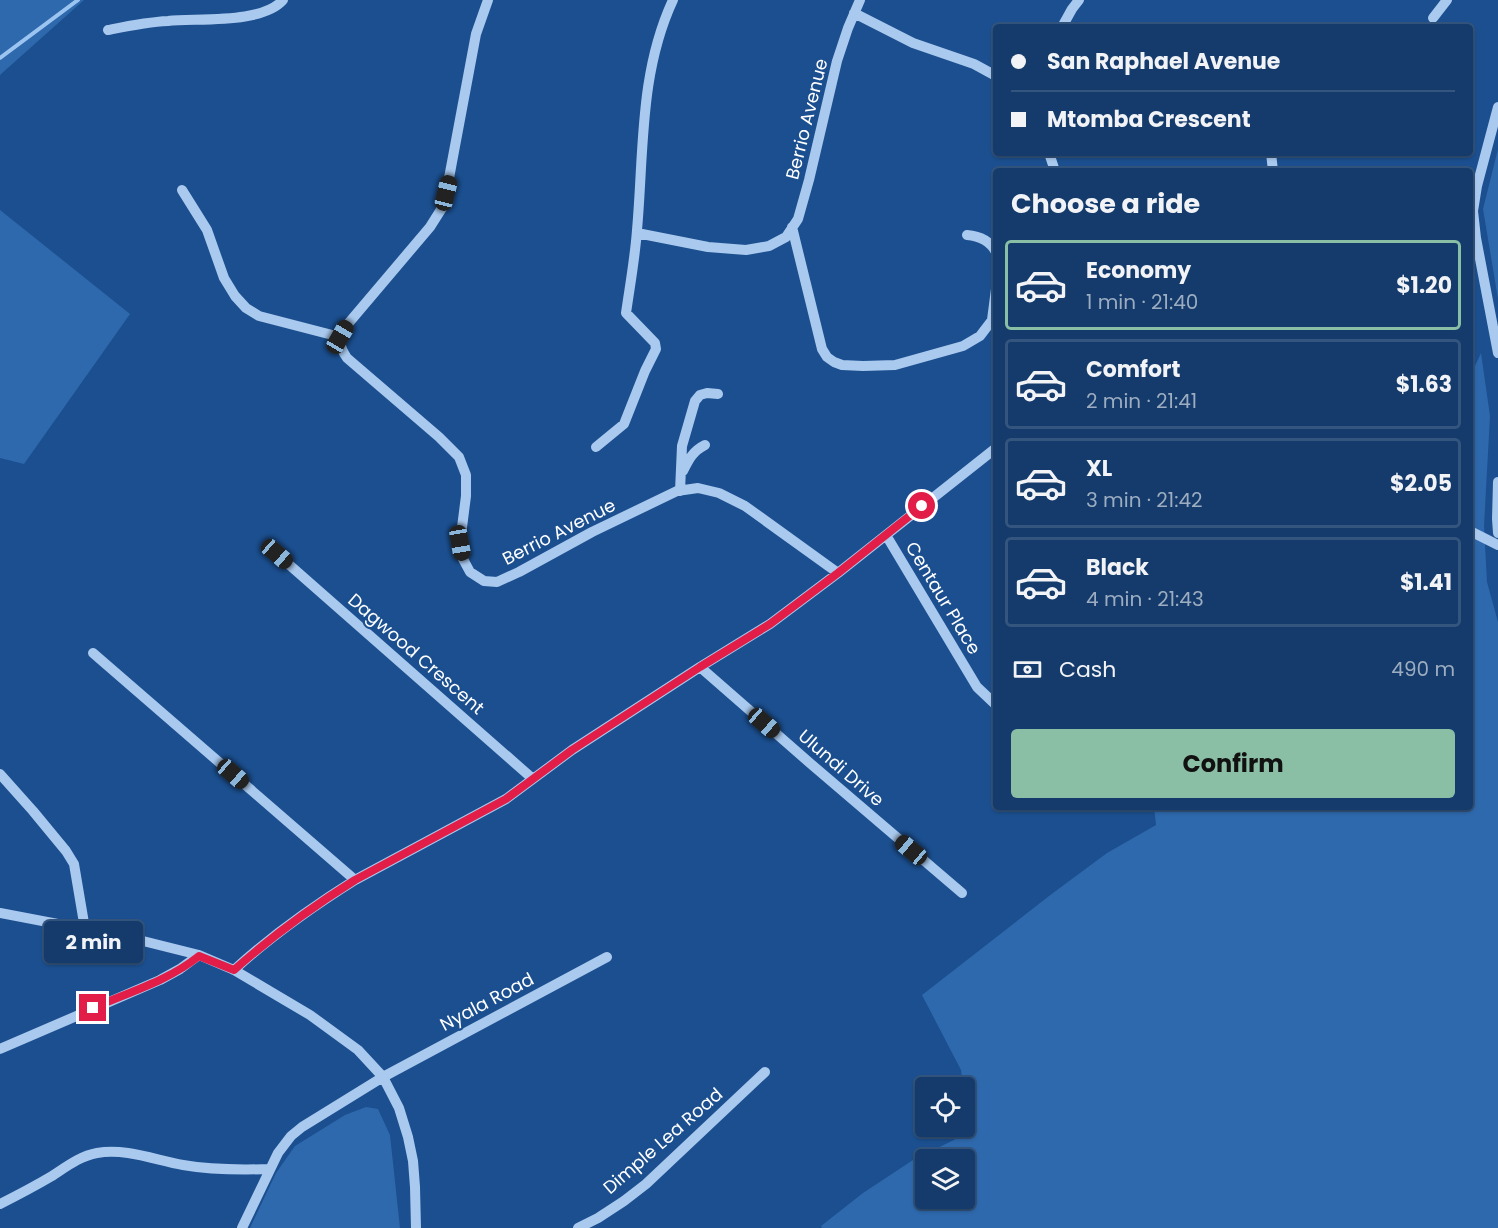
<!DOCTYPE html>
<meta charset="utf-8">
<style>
:root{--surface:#143b6b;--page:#1d4271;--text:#f1f3f6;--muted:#9dadc1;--line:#33557e;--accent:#8abfa5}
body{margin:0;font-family:Poppins,sans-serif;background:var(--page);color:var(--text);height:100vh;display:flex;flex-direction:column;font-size:22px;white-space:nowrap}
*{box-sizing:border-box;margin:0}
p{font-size:20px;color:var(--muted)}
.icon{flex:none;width:33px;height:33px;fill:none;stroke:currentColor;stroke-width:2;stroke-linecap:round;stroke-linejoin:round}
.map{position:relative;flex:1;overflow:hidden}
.sheet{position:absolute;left:993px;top:168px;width:480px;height:642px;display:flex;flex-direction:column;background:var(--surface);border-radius:6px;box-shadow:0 2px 4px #0004,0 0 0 2px var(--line)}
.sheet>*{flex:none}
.hud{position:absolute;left:993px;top:24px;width:480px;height:132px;border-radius:6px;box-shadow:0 2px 4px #0004,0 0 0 2px var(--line);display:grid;align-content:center;height:132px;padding:0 18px;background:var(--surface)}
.controls{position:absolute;left:915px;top:1077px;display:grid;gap:12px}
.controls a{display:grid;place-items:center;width:60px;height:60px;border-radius:6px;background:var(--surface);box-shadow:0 2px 4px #0004,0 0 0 2px var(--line);font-size:30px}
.end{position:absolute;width:27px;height:27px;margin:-14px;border:8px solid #e11d48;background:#fff;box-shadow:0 0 0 3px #fff}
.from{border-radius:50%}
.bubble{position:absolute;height:42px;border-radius:6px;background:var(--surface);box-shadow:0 2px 4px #0004,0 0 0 2px var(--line);font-size:20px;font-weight:700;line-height:42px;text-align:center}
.car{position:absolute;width:18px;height:36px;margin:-18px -9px;border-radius:8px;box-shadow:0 0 4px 2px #0007;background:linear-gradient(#222 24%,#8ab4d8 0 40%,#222 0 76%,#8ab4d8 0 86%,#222 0)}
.hud b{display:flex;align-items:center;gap:21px;height:57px;font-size:22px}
.hud b+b{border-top:2px solid var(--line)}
.hud i{width:15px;height:15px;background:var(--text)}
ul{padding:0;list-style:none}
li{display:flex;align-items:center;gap:18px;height:90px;margin:0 12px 9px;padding:0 6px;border:3px solid var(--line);border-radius:6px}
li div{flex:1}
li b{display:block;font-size:22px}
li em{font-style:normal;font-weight:700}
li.selected{border-color:var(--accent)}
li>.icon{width:54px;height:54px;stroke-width:1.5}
h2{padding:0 18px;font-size:27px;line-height:72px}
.pay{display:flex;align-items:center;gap:15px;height:66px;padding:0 18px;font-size:22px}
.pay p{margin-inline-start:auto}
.button{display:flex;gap:12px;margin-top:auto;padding:12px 18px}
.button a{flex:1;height:69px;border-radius:6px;background:var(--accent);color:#111;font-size:24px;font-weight:700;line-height:69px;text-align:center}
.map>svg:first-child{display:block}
.green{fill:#2e69ad;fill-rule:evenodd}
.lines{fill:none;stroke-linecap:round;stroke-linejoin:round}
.stream{stroke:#9cc4f0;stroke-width:4}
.minor{stroke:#a9c9ee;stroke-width:10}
.route{stroke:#e11d48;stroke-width:8}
.labels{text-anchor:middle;stroke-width:4.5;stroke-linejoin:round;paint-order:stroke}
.street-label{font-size:18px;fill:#fff;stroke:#1b4f8f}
</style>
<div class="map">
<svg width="1498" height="1228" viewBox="0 0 1498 1228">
<rect width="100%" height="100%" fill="#1b4f8f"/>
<path class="green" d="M0 0H84L0 75Z
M1498 149V299L1483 209Z
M0 210 130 314 24 464 0 458Z
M1481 353 1490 416 1484 526 1487 582 1498 622V1228H822L821 1226 863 1193 913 1160 968 1133 965 1103 964 1088 963 1087 961 1070 922 995 1049 896 1107 853 1156 825 1154 807H1470V377ZM926 1160H964V1198H926Z
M366 1107 378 1109 390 1135 400 1228H250L276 1173 295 1146 345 1115Z"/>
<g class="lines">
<path class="stream" d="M0 58 78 0"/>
<path class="minor" d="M488 0 476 34 449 178 442 208 430 227 347 325C339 339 338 345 347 358L439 437 459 457 466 475V496L460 543 463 559 470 572 484 581 497 582 519 572 592 532 677 491 698 488 719 493 745 506 838 573
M854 13 913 43 974 64 996 76
M1433 18 1447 0
M1062 27 1072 9 1079 0
M108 30C128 26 147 22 168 21 199 18 262 24 283 0
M1498 107 1477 186 1473 211 1476 238 1498 353
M1049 153 1055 171
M1271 153 1273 171
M182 190 207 230 224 278 235 296 246 308 259 316 340 337
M792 227 822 349 827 357 834 362 842 365 863 366 895 365 963 346 980 336 996 315
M637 233 708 247 746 250 769 246 786 237 798 219 809 180 837 61 848 28 860 0
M967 235C980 236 990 241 996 252
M992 320 996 289
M596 447 624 424 645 371 656 349 655 343 626 313C630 285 635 258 637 230 644 152 639 73 673 0
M683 471C689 459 693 451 705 445
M1498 482 1497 519 1498 533
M680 491 682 446 695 401 700 395 707 393 718 394
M1470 531 1498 545
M886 535 977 687 996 705
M277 554 533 779
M93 653 355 880
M700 667 811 764 962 893
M0 774 33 811 66 851 74 864 85 929
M0 913 131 938 199 955 234 970 310 1015 358 1050 383 1077 399 1108 408 1137 413 1161 415 1187 416 1228
M234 970C271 936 312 907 355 880L506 799 572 750 700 667 770 624 838 573 996 448
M0 1049 160 980 180 969 199 955
M0 1204C18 1195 35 1186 52 1176 66 1167 80 1156 97 1153 126 1148 155 1160 183 1165 212 1170 241 1170 270 1169
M242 1228 278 1153 291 1136 302 1127 383 1077 607 957
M578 1228 598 1218 624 1201 646 1184 765 1072"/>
</g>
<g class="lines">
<path class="route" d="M93 1008C129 992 168 981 199 956L234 970C272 936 312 907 355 880L506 799 572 750 700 667 770 624 838 573 922 506"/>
</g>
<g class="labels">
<g class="street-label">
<text transform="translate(807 119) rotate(-76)" y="6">Berrio Avenue</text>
<text transform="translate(559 532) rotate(-27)" y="6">Berrio Avenue</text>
<text transform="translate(943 598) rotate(59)" y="6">Centaur Place</text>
<text transform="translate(416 654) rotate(41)" y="6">Dagwood Crescent</text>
<text transform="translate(841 768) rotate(41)" y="6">Ulundi Drive</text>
<text transform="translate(487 1002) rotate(-28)" y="6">Nyala Road</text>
<text transform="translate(663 1141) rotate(-41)" y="6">Dimple Lea Road</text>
</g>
</g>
</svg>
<div class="controls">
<a><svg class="icon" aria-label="locate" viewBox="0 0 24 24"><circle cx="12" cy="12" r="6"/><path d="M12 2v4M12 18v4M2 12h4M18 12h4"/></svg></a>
<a><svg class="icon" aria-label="layers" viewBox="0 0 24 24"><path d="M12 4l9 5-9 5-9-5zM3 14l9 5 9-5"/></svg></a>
</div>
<i class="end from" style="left:922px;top:506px"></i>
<i class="end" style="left:93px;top:1008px"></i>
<div class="bubble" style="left:44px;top:921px;width:99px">2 min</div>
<i class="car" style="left:446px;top:193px;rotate:14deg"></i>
<i class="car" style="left:340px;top:337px;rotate:30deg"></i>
<i class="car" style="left:460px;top:543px;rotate:170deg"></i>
<i class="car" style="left:277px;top:554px;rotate:131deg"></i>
<i class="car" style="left:764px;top:723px;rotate:131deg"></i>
<i class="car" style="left:233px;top:774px;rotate:131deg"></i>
<i class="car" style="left:911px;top:850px;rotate:310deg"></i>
<div class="hud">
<b><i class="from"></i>San Raphael Avenue</b>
<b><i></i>Mtomba Crescent</b>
</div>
<section class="sheet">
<h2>Choose a ride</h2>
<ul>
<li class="selected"><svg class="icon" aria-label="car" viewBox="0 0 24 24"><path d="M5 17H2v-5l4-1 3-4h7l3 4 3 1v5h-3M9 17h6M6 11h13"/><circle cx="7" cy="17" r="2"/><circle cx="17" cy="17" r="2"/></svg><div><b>Economy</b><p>1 min · 21:40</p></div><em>$1.20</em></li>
<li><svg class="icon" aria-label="car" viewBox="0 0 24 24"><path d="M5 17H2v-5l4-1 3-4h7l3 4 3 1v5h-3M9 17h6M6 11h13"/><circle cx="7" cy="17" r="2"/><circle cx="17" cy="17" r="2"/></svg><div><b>Comfort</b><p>2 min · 21:41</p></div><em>$1.63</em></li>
<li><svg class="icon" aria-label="car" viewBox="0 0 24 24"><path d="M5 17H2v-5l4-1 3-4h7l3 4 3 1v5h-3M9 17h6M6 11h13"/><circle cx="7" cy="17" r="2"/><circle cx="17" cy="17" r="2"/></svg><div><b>XL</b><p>3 min · 21:42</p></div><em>$2.05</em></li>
<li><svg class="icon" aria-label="car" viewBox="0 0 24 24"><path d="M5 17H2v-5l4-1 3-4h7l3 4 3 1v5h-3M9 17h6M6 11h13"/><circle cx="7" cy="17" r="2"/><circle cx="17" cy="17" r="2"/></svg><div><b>Black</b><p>4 min · 21:43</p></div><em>$1.41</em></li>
</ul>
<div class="pay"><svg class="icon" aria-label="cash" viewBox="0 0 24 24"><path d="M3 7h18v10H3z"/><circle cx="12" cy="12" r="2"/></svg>Cash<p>490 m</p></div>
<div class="button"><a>Confirm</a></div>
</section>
</div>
